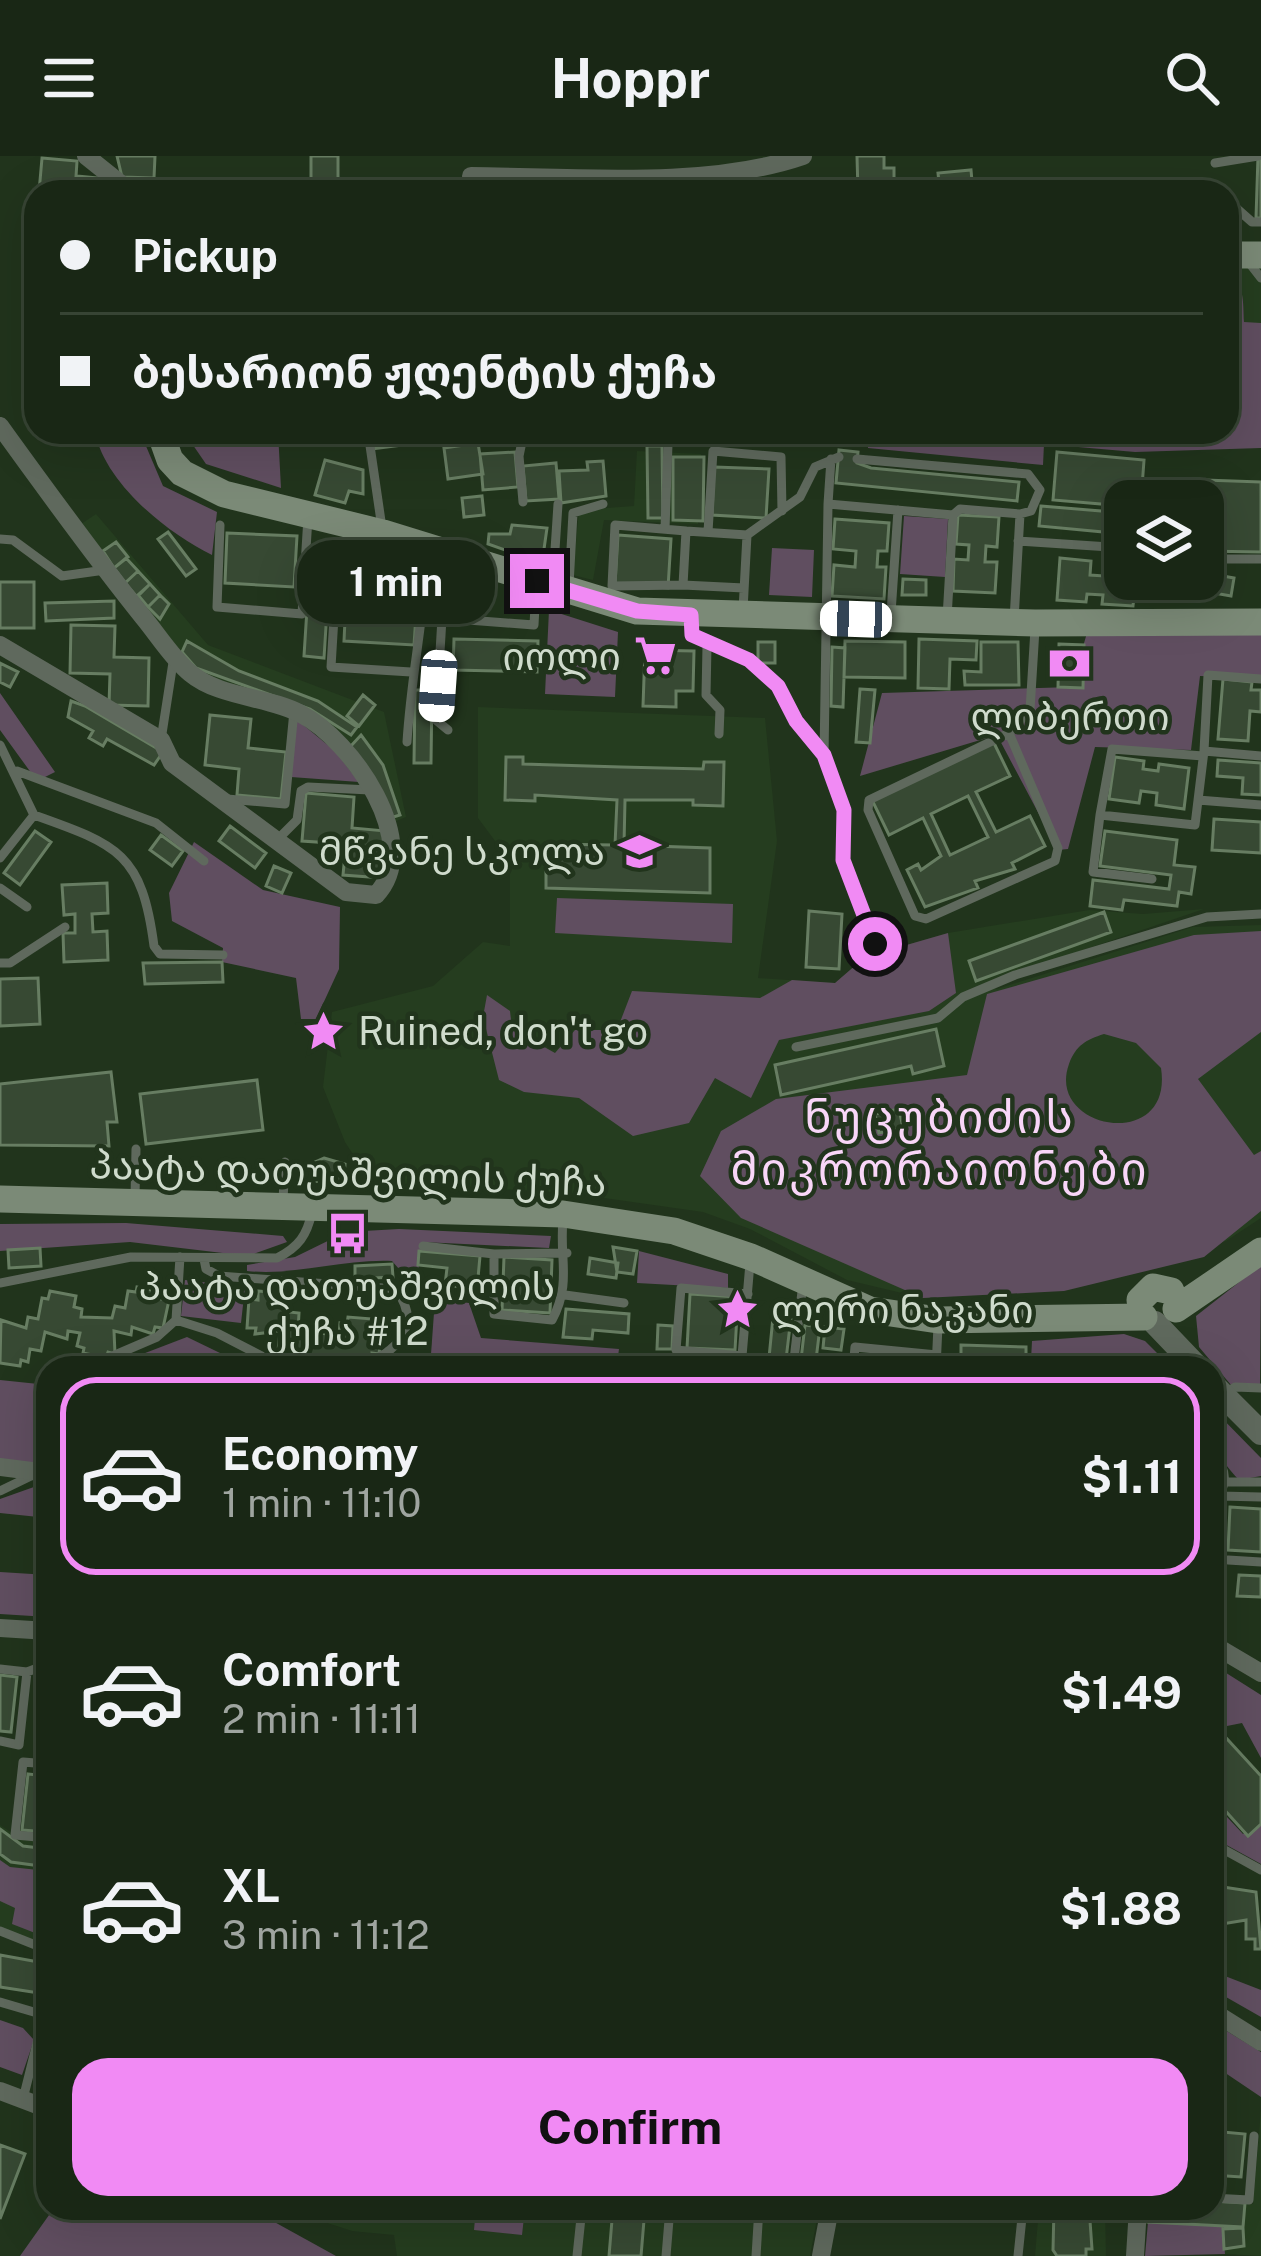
<!DOCTYPE html>
<meta charset="utf-8">
<style>
:root{--surface:#192715;--page:#263322;--text:#f1f3f6;--muted:#9fa5a0;--line:#374434;--accent:#f18af4}
body{margin:0;font-family:"Public Sans","Noto Sans Georgian",sans-serif;background:var(--page);color:var(--text);height:100vh;display:flex;flex-direction:column;font-size:45px;white-space:nowrap}
*{box-sizing:border-box;margin:0}
p{font-size:39px;color:var(--muted)}
.icon{flex:none;width:66px;height:66px;fill:none;stroke:currentColor;stroke-width:2;stroke-linecap:round;stroke-linejoin:round}
.map{position:relative;flex:1;overflow:hidden}
.drawer{position:absolute;left:36px;top:1200px;width:1188px;height:864px;display:flex;flex-direction:column;background:var(--surface);border-radius:36px;box-shadow:0 12px 48px #0002,0 0 0 3px var(--line)}
.drawer>*{flex:none}
.top-card{position:absolute;left:24px;top:24px;width:1215px;height:264px;border-radius:36px;box-shadow:0 12px 48px #0002,0 0 0 3px var(--line);display:grid;align-content:center;height:264px;padding:0 36px;background:var(--surface)}
.controls{position:absolute;left:1104px;top:324px;display:grid;gap:24px}
.controls a{display:grid;place-items:center;width:120px;height:120px;border-radius:24px;background:var(--surface);box-shadow:0 12px 48px #0002,0 0 0 3px var(--line);font-size:60px}
.end{position:absolute;width:54px;height:54px;margin:-27px;border:15px solid #f18af4;background:#111;box-shadow:0 0 0 6px #111}
.from{border-radius:50%}
.bubble{position:absolute;height:84px;border-radius:36px;background:var(--surface);box-shadow:0 12px 48px #0002,0 0 0 3px var(--line);font-size:39px;font-weight:700;line-height:84px;text-align:center}
.car{position:absolute;width:36px;height:72px;margin:-36px -18px;border-radius:15px;box-shadow:0 0 9px 3px #0007;background:linear-gradient(#fff 24%,#345 0 40%,#fff 0 76%,#345 0 86%,#fff 0)}
.top-card b{display:flex;align-items:center;gap:42px;height:114px;font-size:45px}
.top-card b+b{border-top:3px solid var(--line)}
.top-card i{width:30px;height:30px;background:var(--text)}
ul{padding:21px 0 0;list-style:none}
li{display:flex;align-items:center;gap:36px;height:198px;margin:0 24px 18px;padding:0 12px;border:6px solid transparent;border-radius:36px}
li div{flex:1}
li b{display:block;font-size:45px}
li em{font-style:normal;font-weight:700}
li.selected{border-color:var(--accent)}
li>.icon{width:108px;height:108px;stroke-width:1.5}
.action{display:flex;gap:24px;margin-top:auto;padding:24px 36px}
.action a{flex:1;height:138px;border-radius:36px;background:var(--accent);color:#111;font-size:48px;font-weight:700;line-height:138px;text-align:center}
header{display:flex;justify-content:space-between;align-items:center;height:156px;padding:0 36px;background:var(--surface);font-size:54px;font-weight:700}
.map>svg:first-child{display:block}
.built{fill:#253d1f}
.green{fill:#604e60;fill-rule:evenodd}
.building{fill:#374933;stroke:#677d62;stroke-width:3;fill-rule:evenodd}
.lines{fill:none;stroke-linecap:round;stroke-linejoin:round}
.service{stroke:#5f695d;stroke-width:9}
.minor{stroke:#5f695d;stroke-width:18}
.tertiary{stroke:#5f695d;stroke-width:24}
.secondary{stroke:#7b8a77;stroke-width:27}
.route{stroke:#f18af4;stroke-width:15}
.labels{text-anchor:middle;stroke-width:9;stroke-linejoin:round;paint-order:stroke}
.poi-label{font-size:39px;fill:#cfdbcc;stroke:#21341c;text-anchor:end}
.street-label{font-size:39px;fill:#cfdbcc;stroke:#21341c}
.quarter-label{font-size:45px;letter-spacing:3px;fill:#f9d6f8;stroke:#21341c}
</style>
<header><svg class="icon" aria-label="menu" viewBox="0 0 24 24"><path d="M4 6h16M4 12h16M4 18h16"/></svg>Hoppr<svg class="icon" aria-label="search" viewBox="0 0 24 24"><circle cx="10" cy="10" r="6"/><path d="M15 15l6 6"/></svg></header>
<div class="map">
<svg width="1261" height="2100" viewBox="0 0 1261 2100">
<rect width="100%" height="100%" fill="#21341c"/>
<path class="built" d="M1227 111H1261V167H1244Z
M637 295 701 298 698 368 604 364 593 424 573 419 579 354 634 350Z
M96 358 208 489 384 556 406 661 389 668 349 592 189 512 81 368Z
M478 551 765 562 777 685 758 822 835 827 865 801 948 777 1089 754 1143 758 1204 753 983 828 997 833 1193 771 1261 769V1062L1226 1085 1060 1133 923 1142 847 1124 750 1073 703 1056 569 1037 371 1026 345 986 323 931 332 856 433 830 483 786 510 790V705L478 662Z
M0 1669 15 1679 48 1682V1789L0 1771Z
M1261 1954V2100L1225 2098 1223 2073 1212 2045 1253 2048Z
M282 2052H819L810 2100H397L394 2079 352 2075Z
M1039 2052H1105L1106 2100H1035Z"/>
<path class="green" d="M1227 115C1245 127 1243 146 1244 166L1261 167V292L1135 296 1044 288 1043 309 868 292 867 281 829 276H1227V222L1235 220 1236 177 1227 176Z
M95 276H140L163 330 217 356 212 399C167 377 105 327 95 276Z
M184 276H278L281 332 206 308Z
M904 360 948 363 945 421 900 418Z
M772 392 814 394 812 441 769 439Z
M549 454 618 476 615 541 545 538Z
M1261 476V522L1200 520 1191 594 1095 591 1068 693 1058 694 997 579 860 620 882 537 1071 531 1087 477Z
M0 537 55 616 37 625 0 574Z
M296 563 335 595 359 626 291 621Z
M194 686 263 734 340 751 339 813 316 863H301L296 822 222 806 223 792 172 765 169 737Z
M557 742 733 748 732 787 555 777Z
M1261 775V876L1198 923 1254 999 1261 995V1055L1204 1101 1064 1135 923 1142 741 1062 700 1020 721 975 776 943 967 919 987 838 1194 779ZM1104 878 1136 887 1161 912C1174 997 1045 974 1069 908 1076 889 1086 884 1104 878Z
M948 777 956 837 929 855 779 884 751 942 715 922 689 967 633 980 579 942 524 936 499 924 483 861 487 839 510 855 512 873 555 897 575 874H617L632 835 760 842 792 824 835 827 865 801Z
M126 1067 283 1080 287 1086 248 1100 130 1086 0 1095V1068Z
M399 1073 551 1080 549 1092 423 1086 417 1121 407 1122 392 1105C342 1103 296 1120 247 1115V1109L295 1101 346 1076Z
M639 1095 728 1118V1132L637 1127Z
M1261 1109 1260 1228 1231 1229 1199 1191 1196 1160Z
M185 1124 245 1131 241 1167 181 1160Z
M435 1143 469 1147 481 1182 619 1193 617 1208 680 1212H430Z
M1124 1178 1145 1185 1172 1212 1031 1204 1032 1185Z
M187 1181 251 1212H106Z
M0 1224 48 1229V1309L0 1307Z
M1212 1252 1261 1302V1320L1239 1324C1216 1300 1212 1284 1212 1252Z
M48 1326V1362L0 1357V1343Z
M0 1416 48 1419V1461L0 1458Z
M1212 1508 1261 1539V1602L1242 1567 1212 1573Z
M1212 1645 1243 1678 1261 1666V1708L1212 1681Z
M0 1704 10 1711 48 1715V1782L12 1768 15 1752 0 1745Z
M1212 1815 1261 1834V1861L1212 1833Z
M0 1864 23 1872 34 1884 22 1919 0 1911Z
M1212 1866 1261 1896V1941L1212 1908Z
M54 2052H249L336 2100H20Z
M476 2052H525L522 2079 474 2074Z
M1148 2066 1223 2070 1225 2098 1145 2100Z"/>
<path class="building" d="M117 0H155L154 22 122 21Z
M311 0H338V35L289 34V23H311Z
M857 0H884V12H894V36H858Z
M1258 0H1261V62H1256Z
M42 2 77 5 75 36H39Z
M971 14 973 36H940L938 17Z
M77 20 109 23 108 36H76Z
M1158 23 1159 36H1003V33Z
M328 276H363L364 286 328 287Z
M433 276 434 285 371 293 370 277Z
M478 287 483 318 448 323 444 292Z
M647 290H662L663 362H648Z
M839 294 858 296 857 307 871 312 1019 326 1017 345 836 327Z
M515 296 518 331 483 334 480 298Z
M1057 296 1144 304 1141 345H1125V350L1053 344Z
M673 301H704L703 365 673 364Z
M325 304 363 314V338L349 335 345 347 315 339Z
M603 305 606 340 561 347 559 315 588 314 587 306Z
M556 307 559 343 526 345 523 310Z
M714 311 769 313 766 362 712 359Z
M1176 323 1261 326V396L1203 395V345H1175Z
M482 340 484 359 464 361 462 342Z
M1041 350 1125 357V378L1039 370Z
M958 359 999 361 997 391 986 390 985 406H997L995 437 953 435 954 403 968 404 969 389 956 388Z
M835 363 889 367 887 395H878L877 411H886L884 443 832 440 834 409 855 411 856 395 833 393Z
M512 369 547 372 542 407 488 388 489 378H510Z
M168 376 196 413 186 420 158 383Z
M227 377 297 380 294 431 225 427Z
M618 379 671 383 668 432 615 428Z
M116 386 128 401 114 412 103 395Z
M126 402 138 415 125 427 114 412Z
M1060 402 1091 405 1090 419 1104 420 1105 406 1125 408V423H1136L1133 450 1102 448 1103 439 1087 438 1086 446 1057 444Z
M310 406 330 407 324 502 304 500Z
M138 415 150 428 137 441 125 427Z
M1206 417 1234 422 1231 440 1203 435Z
M347 423 418 428 414 489 344 485Z
M903 423 926 424V439H902Z
M0 426H34V472H0Z
M150 428 160 439 148 451 138 439Z
M160 439 169 448 160 463 148 451Z
M114 445V462L46 465 45 447Z
M71 469 115 470 114 501 149 502 148 550 109 549 110 518 70 517Z
M454 483 538 485 537 516 453 514Z
M919 483 977 485 976 504 950 503 949 533 918 532Z
M187 485 239 515 318 545 357 571 351 579 310 553 196 512 182 496Z
M845 485 905 486V522L844 521Z
M758 486H775V507H758Z
M981 486H1018L1019 529H965L964 515 981 516Z
M1059 488 1084 489 1083 532 1058 531Z
M832 491 845 492 843 551 831 550Z
M645 494 694 495 693 535H676V551L643 550Z
M0 507 18 516 10 531 0 526Z
M1223 523 1252 526 1251 534H1261V556L1250 555 1248 585 1218 583Z
M860 533 875 534 870 587 856 586Z
M415 534H432L431 607H414Z
M363 539 375 549 359 570 347 560Z
M71 545 85 550 163 596 154 609 107 583 103 590 89 582 93 575 68 561Z
M210 559 251 563 248 592 286 596 281 643 237 639 239 613 205 609Z
M361 579 383 609 400 659 387 663 350 591Z
M993 585 1010 620 976 636 996 676 1030 660 1045 690 1012 707 1015 713 975 725 978 732 925 751 907 714 918 708 921 714 941 700 923 662 889 679 872 644ZM968 640 988 681 950 699 931 658Z
M506 601H523V608L621 611 703 613 704 606H724L723 650 693 649V644H625L624 689 710 692V737L546 732V688L615 689 617 644 535 639V645L505 644Z
M1115 601 1144 605 1143 613 1158 615 1159 608 1189 612 1184 653 1156 649 1157 637 1141 635 1139 647 1109 643Z
M1218 604 1261 607V639L1242 638 1243 622 1217 620Z
M306 637 354 641 352 672 386 675 382 722 343 719 346 688 302 685Z
M1214 663 1261 666V697L1212 694Z
M230 670 266 697 255 712 219 685Z
M35 675 51 686 20 729 4 717Z
M1105 675 1177 684 1174 709 1195 711 1191 738 1179 736 1177 750 1124 744 1122 754 1090 750 1093 724 1169 733 1171 719 1100 710Z
M161 679 183 695 172 710 150 694Z
M274 710 291 717 282 737 266 730Z
M107 727 108 757 92 758 93 776 107 775 108 804 64 806 63 777H75V758L64 759 62 729Z
M809 755 842 758 839 813 806 811Z
M1104 756 1111 776 976 825 969 805Z
M222 806 223 826 145 828 143 807Z
M38 822 40 868 0 870V823Z
M936 873 944 910 913 918 911 910 781 939 775 909Z
M111 916 117 966H107L109 990 0 989V928Z
M257 924 263 974 146 988 140 938Z
M899 953 903 972 879 977 875 958Z
M324 1002 345 1008 344 1027 313 1025 315 1006Z
M613 1091 637 1095 633 1118 617 1116Z
M40 1092 41 1110 9 1112 8 1094Z
M419 1095 480 1100 477 1133 445 1129 447 1112 418 1109Z
M504 1101 552 1104 550 1157 502 1154Z
M590 1102 618 1107 616 1122 588 1118Z
M392 1108 393 1121 355 1123V1110Z
M137 1131 162 1136 161 1143 169 1144 163 1172 155 1171 153 1178 132 1171 131 1179 114 1175 115 1198 108 1196 106 1202 83 1197 84 1192 77 1190 80 1177 68 1175 67 1183 45 1176 41 1195 30 1193 28 1206 21 1204 20 1210 0 1207 1 1164 26 1172 28 1161 38 1163 42 1142 48 1143 50 1135 76 1140 74 1151 82 1153 81 1161 112 1162 115 1150 125 1152 128 1135 136 1136Z
M258 1135 282 1137 281 1143 290 1144 289 1156 299 1157 298 1175 339 1179 340 1167 347 1168 348 1161 373 1163 372 1171 382 1172 379 1198 372 1197V1204L347 1200 346 1205 329 1204 320 1212H294L287 1207 288 1196 278 1195 280 1175 255 1178 256 1172H247L249 1143 258 1144Z
M690 1138 738 1141 735 1194 687 1192Z
M774 1151 792 1153 785 1212H768Z
M566 1153 629 1158 628 1177 593 1174 592 1183 563 1181Z
M658 1169 673 1170 672 1193H657Z
M805 1169 820 1171 815 1212H800Z
M825 1171 844 1173 841 1194 823 1192Z
M961 1189 1026 1191V1212H961Z
M869 1204 917 1209V1212H868Z
M1230 1351 1261 1353V1396L1228 1394Z
M1239 1419 1261 1420V1441L1237 1440Z
M0 1519 17 1521 11 1576 0 1575Z
M1218 1573 1261 1620V1668L1248 1680 1212 1640V1579Z
M28 1618 48 1620V1676L22 1674Z
M0 1673 23 1690 48 1693V1711L11 1706 0 1698Z
M1223 1731 1256 1736 1261 1793H1255V1783H1246V1764L1222 1768V1761L1212 1762V1736H1223Z
M0 1799 44 1807 39 1837 0 1831Z
M1212 1975 1245 1978 1241 2021 1212 2019Z
M0 1989 25 1998 0 2063Z
M1212 2045 1245 2047 1243 2071 1148 2066 1149 2052H1212Z
M613 2052H645L641 2100H609Z
M875 2052H1011L1010 2064Z
M1054 2052H1083V2061L1090 2065 1092 2093H1086V2100H1057L1053 2094Z
M1243 2072 1244 2090 1224 2093 1223 2073Z"/>
<g class="lines">
<path class="service" d="M1215 7 1258 0
M1227 44 1252 66H1261
M1247 104 1261 122
M368 276 382 372
M857 303 1028 318 1040 334 1031 355 1020 358
M523 346 519 300 524 276
M828 348 831 303
M220 369 217 451 302 458 308 361
M665 373 668 288
M708 376 713 295 781 301 782 355
M747 379 800 341 815 311 839 301
M0 383 13 384 62 420 105 414
M1018 385 1125 392
M1203 403H1261
M337 411 331 511 411 516
M553 424 558 348
M569 429 573 357 603 348
M683 429 612 430 615 369 686 375
M743 454 747 379 686 375 683 429 744 432
M891 457 898 354
M691 459 692 479 749 504 778 529 796 565 824 600 844 654 843 704 875 788
M947 462 953 359
M707 490 706 539 720 554 719 578
M448 574 436 564 442 462 534 469 536 431
M1009 577 869 644 868 654 915 760 926 763 1055 705 1058 692 1009 577 1030 554 1035 473
M161 584 174 500
M407 586C411 521 424 461 428 396
M0 589 34 659 0 702
M1204 595 1208 519 1261 523
M824 600 828 348 953 359 960 353 1020 358 1014 464
M17 615 156 667 204 705
M227 643 285 648 294 555
M1198 644 1261 649
M34 659C119 689 142 698 154 790L160 798 223 799
M1100 659 1112 593 1203 600
M278 683 297 664 301 635 308 631 370 634
M1152 723 1093 716 1100 659 1195 669 1204 595 1261 600
M0 732 27 751
M0 807H10L65 771
M796 891 938 862 963 841 1015 819 1207 761 1261 758
M135 1041 136 993
M283 1044 285 1006
M563 1064C559 1102 572 1127 552 1164L494 1158V1098L567 1097
M423 1090 494 1098
M180 1101 176 1164 217 1177 285 1212
M204 1103 206 1113 219 1120 396 1133C427 1176 388 1202 351 1212
M0 1127 131 1101 277 1102C299 1091 307 1079 312 1056
M748 1138 681 1132 676 1194 742 1200 750 1107
M565 1139 624 1147
M94 1208 157 1181 176 1164
M793 1212 803 1127
M853 1212 855 1191 937 1199
M936 1212 938 1170
M1043 1212H1095
M1226 1237 1235 1231 1261 1232
M1212 1296C1231 1317 1226 1330 1212 1354
M1226 1326H1261
M0 1335 33 1319
M1220 1340 1261 1341
M1228 1404 1261 1406
M0 1513 27 1516 48 1508
M0 1585 19 1589 27 1516
M48 1608 23 1606 15 1679 48 1682
M1212 1687 1261 1714
M0 1775 48 1794
M0 1846 44 1859 23 1943
M1212 2042 1249 2044 1254 1980
M577 2100 582 2052
M666 2100 670 2052
M756 2100 759 2052
M1018 2100 1023 2052"/>
<path class="minor" d="M86 0 131 36
M471 20C573 21 707 33 803 0
M0 270C47 335 93 399 143 461 158 479 172 502 190 517 220 542 268 540 301 558 352 584 424 688 376 739L346 736 172 607 161 584 0 489
M0 1311 48 1317
M0 1472 48 1475
M1212 1488 1261 1517
M1212 1855 1261 1886
M0 1935 48 1953
M821 2100 830 2052
M1135 2100 1138 2052"/>
<path class="tertiary" d="M1155 1167 1198 1212
M1212 1228 1261 1277"/>
<path class="secondary" d="M1227 99H1261
M160 276 170 304 182 317 224 338 383 377 637 455 1035 467 1261 466
M0 1043 563 1058 674 1075 751 1101 870 1154 938 1164 1144 1161
M1140 1144 1153 1131 1171 1135
M1176 1153 1261 1095"/>
</g>
<g class="lines">
<path class="route" d="M537 425 637 455 691 459 692 479 749 504 778 530 796 565 824 599 844 654 843 704 875 788"/>
</g>
<defs>
<symbol id="supermarket-bare" viewBox="-9 -9 18 18"><path d="M-6-5.5h2.5l.6 2H6L4.5 2H-2.5L-4.4-4H-6ZM-1.5 3.2a1.3 1.3 0 1 0 .1 0ZM3 3.2a1.3 1.3 0 1 0 .1 0Z" fill="#f18af4" stroke="#21341c" stroke-width="2.5" paint-order="stroke"/></symbol>
<symbol id="bank-bare" viewBox="-9 -9 18 18"><path d="M-6-4H6V4H-6ZM0-2.3a2.3 2.3 0 1 0 0 4.6a2.3 2.3 0 1 0 0-4.6Z" fill="#f18af4" stroke="#21341c" stroke-width="2.5" paint-order="stroke"/></symbol>
<symbol id="school-bare" viewBox="-9 -9 18 18"><path d="M0-5L7-2L0 1L-7-2ZM-4 1L0 2.5L4 1V4Q0 6-4 4Z" fill="#f18af4" stroke="#21341c" stroke-width="2.5" paint-order="stroke"/></symbol>
<symbol id="sight-bare" viewBox="-9 -9 18 18"><path d="M0-6L1.8-2.2L6-1.7L2.9 1.2L3.7 5.4L0 3.3L-3.7 5.4L-2.9 1.2L-6-1.7L-1.8-2.2Z" fill="#f18af4" stroke="#21341c" stroke-width="2.5" paint-order="stroke"/></symbol>
<symbol id="bus-bare" viewBox="-9 -9 18 18"><path d="M-5-6H5V4H4V6H2V4H-2V6H-4V4H-5ZM-3.5-4V0h7V-4ZM-3.5 1.2v1.5H-2V1.2ZM2 1.2v1.5H3.5V1.2Z" fill="#f18af4" stroke="#21341c" stroke-width="2.5" paint-order="stroke"/></symbol>
</defs>
<g fill-rule="evenodd">
<use href="#supermarket-bare" x="626" y="470" width="59" height="59"/>
<use href="#bank-bare" x="1040" y="478" width="59" height="59"/>
<use href="#school-bare" x="610" y="666" width="59" height="59"/>
<use href="#sight-bare" x="294" y="846" width="59" height="59"/>
<use href="#bus-bare" x="318" y="1048" width="59" height="59"/>
<use href="#sight-bare" x="708" y="1124" width="59" height="59"/>
</g>
<g class="labels">
<g class="poi-label">
<text x="621" y="514">იოლი</text>
<text x="1070" y="574" text-anchor="middle">ლიბერთი</text>
<text x="605" y="709">მწვანე სკოლა</text>
<text x="358" y="889" text-anchor="start">Ruined, don't go</text>
<text x="347" y="1144" text-anchor="middle">პაატა დათუაშვილის<tspan x="347" dy="45">ქუჩა #12</tspan></text>
<text x="771" y="1167" text-anchor="start">ლერი ნაკანი</text>
</g>
<g class="street-label">
<text transform="translate(348 1017) rotate(2)" y="14">პაატა დათუაშვილის ქუჩა</text>
</g>
<g class="quarter-label">
<text x="940" y="977">ნუცუბიძის<tspan x="940" dy="52">მიკრორაიონები</tspan></text>
</g>
</g>
</svg>
<div class="controls">
<a><svg class="icon" aria-label="layers" viewBox="0 0 24 24"><path d="M12 4l9 5-9 5-9-5zM3 14l9 5 9-5"/></svg></a>
</div>
<i class="end from" style="left:875px;top:788px"></i>
<i class="end" style="left:537px;top:425px"></i>
<div class="bubble" style="left:297px;top:384px;width:198px">1 min</div>
<i class="car" style="left:856px;top:463px;rotate:272deg"></i>
<i class="car" style="left:438px;top:530px;rotate:184deg"></i>
<div class="top-card">
<b><i class="from"></i>Pickup</b>
<b><i></i>ბესარიონ ჟღენტის ქუჩა</b>
</div>
<section class="drawer">
<ul>
<li class="selected"><svg class="icon" aria-label="car" viewBox="0 0 24 24"><path d="M5 17H2v-5l4-1 3-4h7l3 4 3 1v5h-3M9 17h6M6 11h13"/><circle cx="7" cy="17" r="2"/><circle cx="17" cy="17" r="2"/></svg><div><b>Economy</b><p>1 min · 11:10</p></div><em>$1.11</em></li>
<li><svg class="icon" aria-label="car" viewBox="0 0 24 24"><path d="M5 17H2v-5l4-1 3-4h7l3 4 3 1v5h-3M9 17h6M6 11h13"/><circle cx="7" cy="17" r="2"/><circle cx="17" cy="17" r="2"/></svg><div><b>Comfort</b><p>2 min · 11:11</p></div><em>$1.49</em></li>
<li><svg class="icon" aria-label="car" viewBox="0 0 24 24"><path d="M5 17H2v-5l4-1 3-4h7l3 4 3 1v5h-3M9 17h6M6 11h13"/><circle cx="7" cy="17" r="2"/><circle cx="17" cy="17" r="2"/></svg><div><b>XL</b><p>3 min · 11:12</p></div><em>$1.88</em></li>
</ul>
<div class="action"><a>Confirm</a></div>
</section>
</div>
